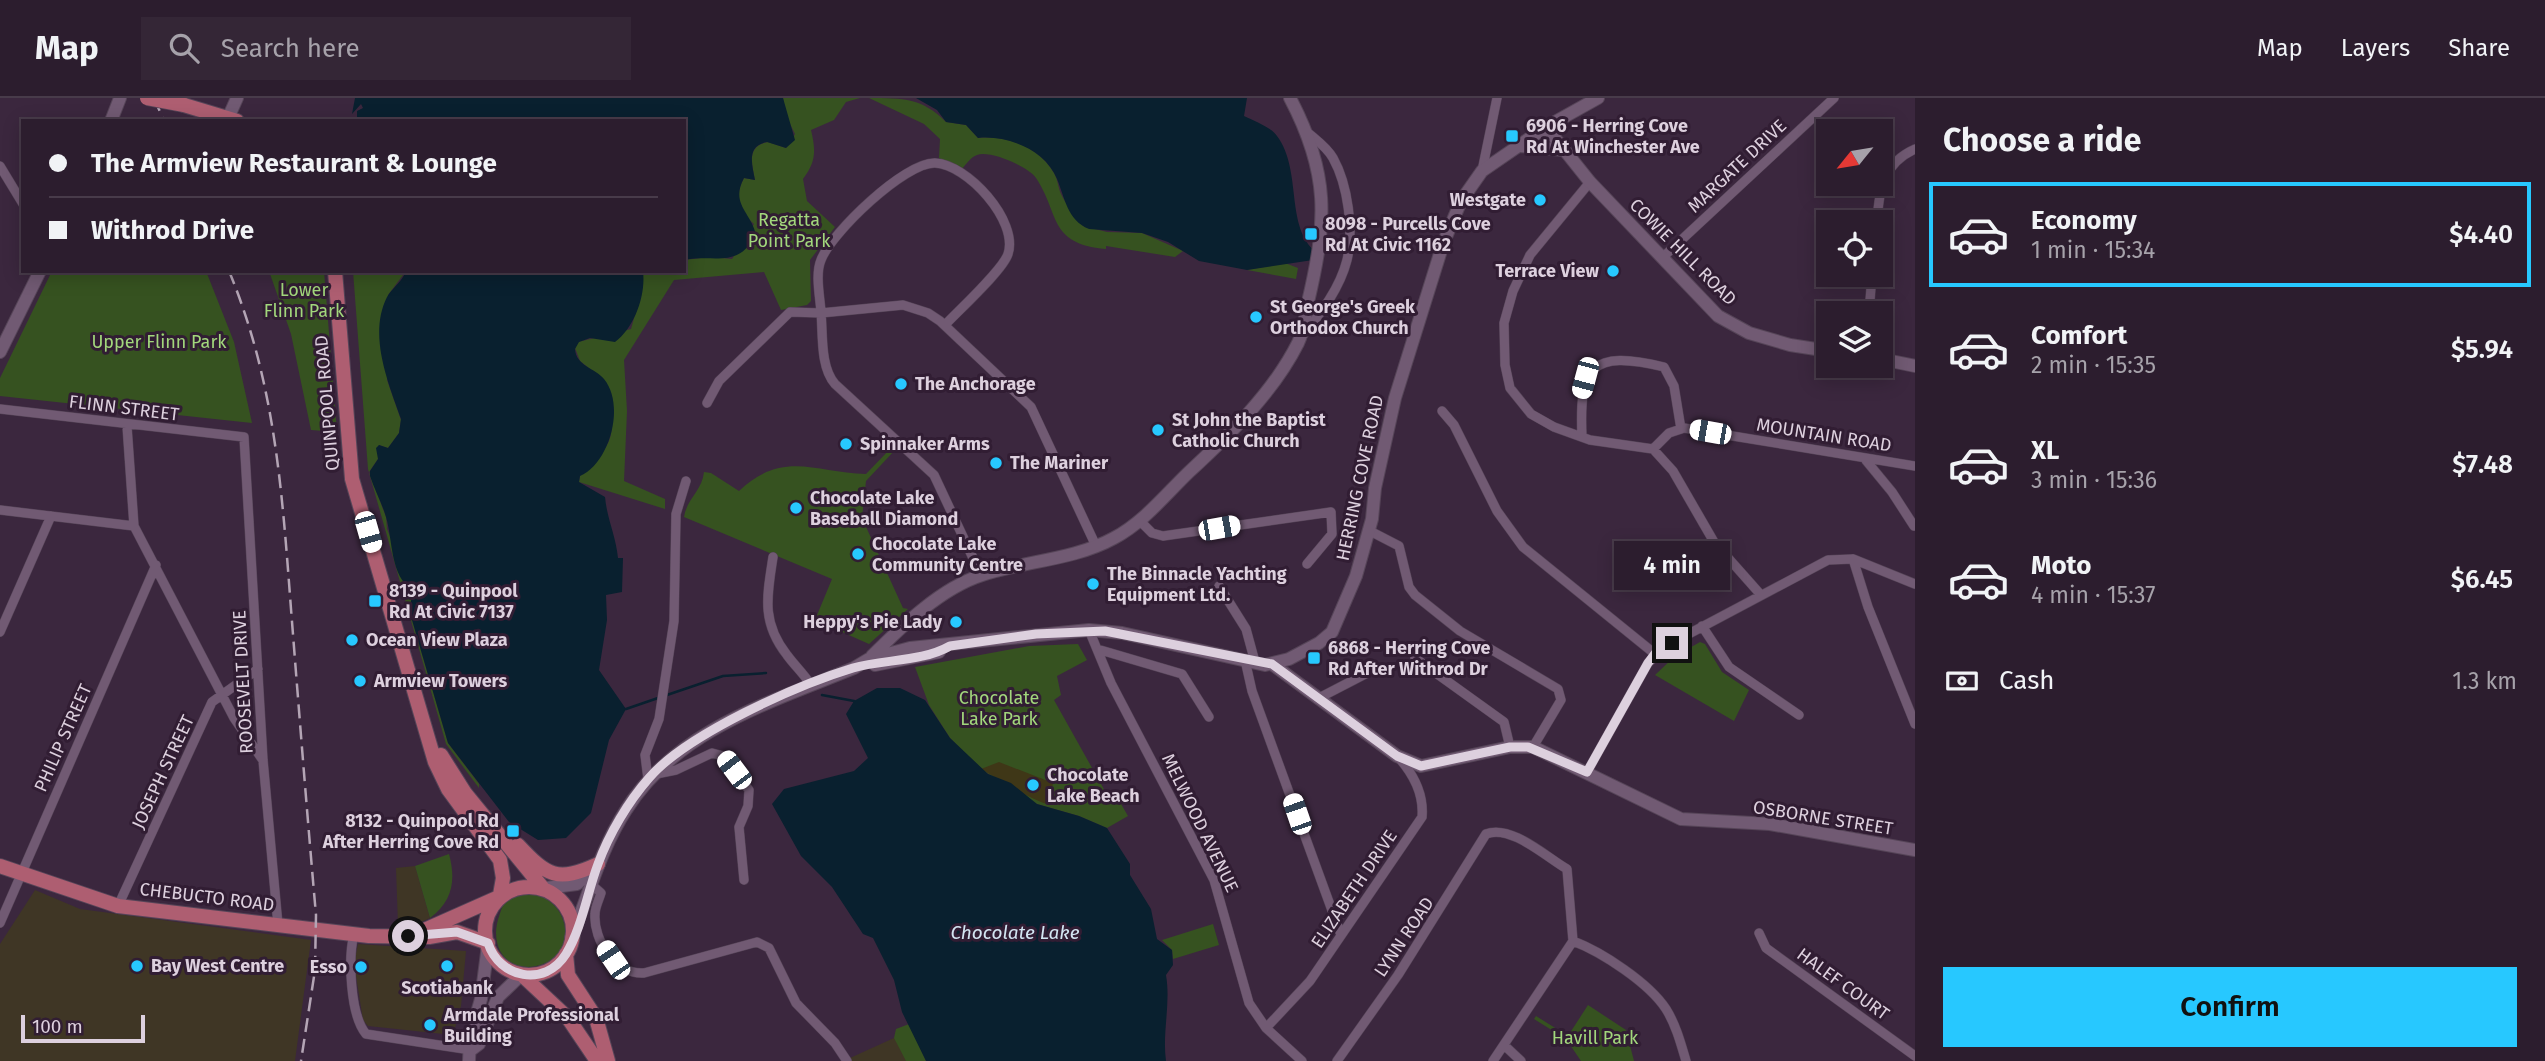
<!DOCTYPE html>
<meta charset="utf-8">
<style>
:root{--surface:#2c1d2e;--page:#342636;--text:#f1f3f6;--muted:#a6a2aa;--line:#483b4a;--accent:#27c8ff}
body{margin:0;font-family:"Fira Sans",sans-serif;background:var(--page);color:var(--text);height:100vh;display:flex;flex-direction:column;font-size:26px;white-space:nowrap}
*{box-sizing:border-box;margin:0}
p{font-size:23px;color:var(--muted)}
.icon{flex:none;width:38px;height:38px;fill:none;stroke:currentColor;stroke-width:2;stroke-linecap:round;stroke-linejoin:round}
.map{position:relative;flex:1;overflow:hidden}
.side{display:flex;flex-direction:column;background:var(--surface);width:630px}
.side>*{flex:none}
.guide{position:absolute;left:21px;top:21px;width:665px;height:154px;border-radius:0px;box-shadow:0 4px 18px #0003,0 0 0 2px var(--line);display:grid;align-content:center;height:154px;padding:0 28px;background:var(--surface)}
.needle{width:46px;rotate:240deg}
.fabs{position:absolute;left:1816px;top:21px;display:grid;gap:14px}
.fabs a{display:grid;place-items:center;width:77px;height:77px;border-radius:0px;background:var(--surface);box-shadow:0 4px 18px #0003,0 0 0 2px var(--line);font-size:35px}
.scale{position:absolute;left:21px;bottom:18px;width:124px;box-sizing:border-box;padding-left:7px;border:4px solid #ddd0de;border-top:0;font-size:19px;line-height:24px;white-space:nowrap;color:#ddd0de;-webkit-text-stroke:5px #311d33;paint-order:stroke}
.end{position:absolute;width:32px;height:32px;margin:-16px;border:9px solid #ddd0de;background:#111;box-shadow:0 0 0 4px #111}
.from{border-radius:50%}
.bubble{position:absolute;height:49px;border-radius:0px;background:var(--surface);box-shadow:0 4px 18px #0003,0 0 0 2px var(--line);font-size:23px;font-weight:600;line-height:49px;text-align:center}
.car{position:absolute;width:21px;height:42px;margin:-21px -10px;border-radius:9px;box-shadow:0 0 5px 2px #0007;background:linear-gradient(#fff 24%,#345 0 40%,#fff 0 76%,#345 0 86%,#fff 0)}
.guide b{display:flex;align-items:center;gap:24px;height:66px;font-size:26px}
.guide b+b{border-top:2px solid var(--line)}
.guide i{width:18px;height:18px;background:var(--text)}
ul{padding:0;list-style:none}
li{display:flex;align-items:center;gap:21px;height:105px;margin:0 14px 10px;padding:0 14px;border:4px solid transparent;border-radius:0px}
li div{flex:1}
li b{display:block;font-size:26px}
li em{font-style:normal;font-weight:600}
li.on{border-color:var(--accent)}
li>.icon{width:63px;height:63px;stroke-width:1.5}
h2{padding:0 28px;font-size:32px;line-height:84px}
.pay{display:flex;align-items:center;gap:18px;height:77px;padding:0 28px;font-size:26px}
.pay p{margin-inline-start:auto}
.primary-button{display:flex;gap:14px;margin-top:auto;padding:14px 28px}
.primary-button a{flex:1;height:80px;border-radius:0px;background:var(--accent);color:#111;font-size:28px;font-weight:600;line-height:80px;text-align:center}
header{display:flex;align-items:center;gap:42px;box-sizing:border-box;height:98px;padding:0 35px;background:var(--surface);border-bottom:2px solid var(--line)}
header strong{font-size:33px}
nav{display:flex;gap:38px;margin-inline-start:auto;font-size:24px}
.search{width:490px;height:63px;background:var(--page);display:flex;align-items:center;gap:18px;box-sizing:border-box;padding:0 24px;border-radius:0px;color:var(--muted);font-size:26px}
main{display:flex;flex:1;min-height:0}
.map>svg:first-child{display:block}
.commercial{fill:#3f3625}
.green{fill:#365220}
.sand{fill:#3f3717}
.water{fill:#09202f}
.lines{fill:none;stroke-linecap:round;stroke-linejoin:round}
.stream{stroke:#09202f;stroke-width:2.5}
.street-casing{stroke:#564558;stroke-width:10}
.secondary-casing{stroke:#564558;stroke-width:14}
.primary-casing{stroke:#564558;stroke-width:16}
.street{stroke:#715a73;stroke-width:9}
.secondary{stroke:#715a73;stroke-width:12}
.primary{stroke:#ae5e71;stroke-width:14}
.rail{stroke:#b4a5b5;stroke-width:2.5;stroke-dasharray:14 7;stroke-linecap:butt}
.primary-bridge-casing{stroke:#564558;stroke-width:16;stroke-linecap:butt}
.primary-bridge{stroke:#ae5e71;stroke-width:14}
.route{stroke:#ddd0de;stroke-width:9}
.poi-dot{fill:#27c8ff;stroke:#311d33;stroke-width:2.5}
.labels{text-anchor:middle;stroke-width:6;stroke-linejoin:round;paint-order:stroke}
.poi-label{font-size:18px;font-weight:bold;fill:#ddd0de;stroke:#311d33;text-anchor:start}
.street-label{font-size:18px;fill:#ddd0de;stroke:#311d33}
.park-label{font-size:18px;fill:#a2d77c;stroke:#311d33}
.water-label{font-size:19px;font-style:italic;fill:#d3e5f2;stroke:#311d33}
</style>
<header>
<strong>Map</strong>
<div class="search"><svg class="icon" aria-label="search" viewBox="0 0 24 24"><circle cx="10" cy="10" r="6"/><path d="M15 15l6 6"/></svg>Search here</div>
<nav><a>Map</a><a>Layers</a><a>Share</a></nav>
</header>
<main>
<div class="map">
<svg width="1915" height="963" viewBox="0 0 1915 963">
<rect width="100%" height="100%" fill="#3b273e"/>
<path class="commercial" d="M415 768 430 820 417 826 398 827 396 770Z
M35 792 80 811 311 842 295 963H0V846Z
M358 846 466 853 461 908 453 937 368 928 363 922 354 865Z
M909 926 926 963H851L850 960 894 940Z"/>
<path class="green" d="M783 0H860L846 4 834 22 811 32C816 53 816 64 803 81L807 103 835 129 810 162 811 203 807 207 781 212 764 174 674 182 624 262 627 313 624 383 665 401V411L579 384 580 378C621 340 614 334 604 282L580 263 575 250 578 244 631 231 641 195 643 173H684V162L710 159 732 161 754 126C739 113 734 98 744 80L755 82C752 66 746 48 768 44L786 50 795 36 786 18Z
M869 0C904 0 922 0 946 24L966 27 978 40C1007 37 1039 49 1054 75 1058 82 1058 89 1061 96 1066 107 1076 118 1083 128L1107 134 1142 135 1183 153 1175 159 1106 148V151C1048 146 1060 116 1036 80 1029 69 990 52 977 57 971 59 966 66 962 71L939 60 940 41 924 26Z
M1285 165 1298 170 1296 181 1247 172Z
M52 173H206L234 244 252 325 0 298V280Z
M269 173H324L337 334 311 332 291 236Z
M353 173H406L388 197 387 282 401 322 399 335 388 350 379 347 378 361 369 374 386 419 387 431 412 492 410 515 448 645 479 686V690L446 646 368 371Z
M892 349 895 352 866 383 862 420 903 510 908 511 869 546 815 522 832 481 684 419C687 400 702 393 704 374L711 375 739 393C783 351 816 375 866 376Z
M1700 544 1705 546 1722 574 1749 592 1734 623 1655 577 1674 559Z
M1078 546 1087 562 1057 578 1061 597 1054 602 1110 702 1117 699 1128 718 1107 730 1079 718 1037 706 979 670 950 640 929 607 915 569 1029 548Z
M449 756C456 782 453 803 430 820L415 768Z
M529 794C544 798 556 805 562 819 583 872 497 891 496 835 496 823 502 810 506 799Z
M1213 826 1219 847 1173 861 1172 852 1162 842Z
M1588 907 1626 932 1634 963H1581L1566 941 1534 921 1536 918 1568 938Z
M909 926 926 963H906L894 940 896 931Z"/>
<path class="sand" d="M999 664 1053 685 1049 707C1024 698 1003 684 981 671Z"/>
<path class="water" d="M355 0H783L795 42 786 50 767 44C746 48 752 66 755 82L744 80C730 106 751 114 756 137 737 171 717 156 684 162V23H357V13L363 10 361 6 352 16Z
M916 0H1247L1244 18C1254 23 1271 29 1277 38 1303 73 1284 129 1317 155L1313 162 1247 172 1199 163 1168 144 1142 135 1089 131C1067 122 1065 100 1057 81 1045 51 1007 37 978 40L966 27 946 24 937 12Z
M406 173H643C646 198 634 230 615 244L590 240 579 244 575 251C576 268 595 270 604 281 626 308 609 366 580 378L579 384 605 399C607 421 616 438 618 460H623L622 494 606 497 607 522 599 572 626 611 609 642 591 715 566 740 538 742 509 724 448 645 410 515 412 492C390 477 393 443 386 419 382 405 375 393 370 378V373L378 361 376 350 379 347 388 350 399 335 401 321C388 284 368 237 387 199 392 190 402 184 406 173Z
M877 590H900L925 602 950 640 988 676 1011 685 1037 706 1079 718 1107 730 1130 766V777L1151 811 1157 841 1172 852 1173 867 1166 877C1171 906 1162 934 1166 963H926L902 914 894 882 873 840 863 836 832 789 801 758 772 706 784 691 854 673 868 660 846 616 854 603Z"/>
<g class="lines">
<path class="stream" d="M822 597 854 603
M664 598 723 578 766 575
M626 611 658 600"/>
<defs>
<path id="street" d="M0 68 23 106
M1482 73 1497 0
M1590 84 1530 157 1513 193 1504 225 1505 267 1510 290 1531 316 1554 329 1590 342 1653 351 1673 373 1714 444 1761 497
M1877 124C1879 92 1883 65 1915 51
M1662 160 1834 0
M1869 215 1872 177
M945 227C959 212 1003 172 1008 156 1019 123 967 66 935 65 905 64 831 135 821 162 815 176 820 199 821 214 823 236 820 269 835 286L934 377 981 477
M1303 237C1321 215 1340 190 1347 162 1354 132 1348 87 1333 60 1327 49 1315 41 1306 33
M707 305 719 283 790 214 821 215 903 207 928 215 940 223 1031 309 1096 448
M0 311 244 339 263 662 278 827
M1442 313 1454 327 1497 413 1523 449 1655 556
M127 328 134 428 234 620 262 661
M1582 339C1579 269 1590 251 1664 269L1674 288 1681 331
M1653 351 1669 335 1684 330 1915 368
M1864 360 1892 394 1914 428
M0 412 134 428
M1139 422 1152 435 1163 438 1331 414 1332 436 1307 466
M1368 432 1399 448 1409 489 1415 497 1460 533 1558 591 1561 602 1533 649
M773 459C767 498 761 524 787 557 795 568 804 576 811 587
M1853 461 1868 509 1915 626
M1219 488 1246 531 1255 564
M1702 528 1729 569 1799 617
M1089 532 1111 585 1214 782 1249 905 1266 930 1302 963
M0 534 51 418
M1097 551 1182 576 1209 619
M1415 560 1504 624 1510 649
M1245 562 1252 593 1341 837
M1317 601 1373 572
M1587 674 1648 565 1666 548 1828 462 1853 461 1915 486
M656 676 676 672 712 655 723 658 749 692 748 708 739 729 744 782
M648 681 645 657 659 621 674 523 676 416 686 383
M592 787 601 795C599 802 595 809 595 816 593 842 616 877 644 875L757 844 769 850 796 905 835 945 847 963
M118 808 212 604 258 571
M0 825 156 467
M1759 835 1766 850 1915 958
M354 836C348 860 350 917 366 936L471 952
M1573 843C1602 854 1649 885 1666 911 1676 927 1681 946 1686 963
M1266 930 1310 883 1422 719C1424 696 1414 677 1399 660
M1504 947 1521 963
M1337 963 1398 877 1486 736C1511 726 1546 759 1567 771L1573 843 1493 963"/>
<path id="secondary" d="M229 18 237 0
M111 23 120 0
M1546 29 1590 84 1718 218 1749 235 1790 247 1829 253
M1521 48 1563 52
M0 254 40 173
M1881 261 1915 268
M872 558C902 528 941 490 982 477 1025 463 1074 462 1114 440 1144 424 1165 397 1189 374 1229 337 1273 295 1298 245 1304 233 1305 218 1308 204 1327 123 1330 76 1290 0
M1272 566 1397 658 1421 668 1510 649H1533L1681 721 1770 726 1915 752
M875 567 939 554
M546 790 577 786 595 769
M571 840C589 797 600 752 626 712 676 632 771 604 854 570L869 561 910 550 1089 532 1122 535 1265 567 1289 561 1319 545 1332 534 1356 478 1372 421 1375 390 1395 300 1443 146 1461 103 1482 73 1546 29 1598 0
M471 952 479 946 498 899 520 878
M469 963 470 939 481 901 488 847"/>
<path id="primary" d="M184 7 237 23
M335 173 352 381 435 664 448 691 500 762 503 780 500 797
M441 657 465 695 542 789
M518 747C547 778 557 785 598 766
M0 768 118 808 369 838 429 839 457 834 488 845
M485 833a44 44 0 1 1 88 0a44 44 0 1 1-88 0Z
M420 834 499 799
M566 856 568 877 596 920 608 963
M523 878 568 920 597 963"/>
</defs>
<use href="#street" class="street-casing"/>
<use href="#secondary" class="secondary-casing"/>
<use href="#primary" class="primary-casing"/>
<use href="#street" class="street"/>
<use href="#secondary" class="secondary"/>
<use href="#primary" class="primary"/>
<path class="rail" d="M154 0 164 23
M229 173C275 284 282 392 291 511 299 613 307 715 316 817L315 872 301 963"/>
<defs>
<path id="primary-bridge" d="M147 0 184 7"/>
</defs>
<use href="#primary-bridge" class="primary-bridge-casing"/>
<use href="#primary-bridge" class="primary-bridge"/>
</g>
<g class="lines">
<path class="route" d="M408 838 457 834 488 845C499 880 545 890 566 856 582 830 587 795 598 766 609 736 628 704 649 680 687 636 797 587 853 570 884 561 922 564 950 548L1036 536 1105 533 1272 566 1397 658 1421 668 1510 649H1528L1587 674 1648 565 1657 553 1672 545"/>
</g>
<g class="poi-dot">
<rect x="1505" y="31" width="14" height="14" rx="3.5"/>
<circle cx="1540" cy="102" r="7"/>
<rect x="1304" y="129" width="14" height="14" rx="3.5"/>
<circle cx="1613" cy="173" r="7"/>
<circle cx="1256" cy="219" r="7"/>
<circle cx="901" cy="286" r="7"/>
<circle cx="1158" cy="332" r="7"/>
<circle cx="846" cy="346" r="7"/>
<circle cx="996" cy="365" r="7"/>
<circle cx="796" cy="410" r="7"/>
<circle cx="858" cy="456" r="7"/>
<circle cx="1093" cy="486" r="7"/>
<rect x="368" y="496" width="14" height="14" rx="3.5"/>
<circle cx="956" cy="524" r="7"/>
<circle cx="352" cy="542" r="7"/>
<rect x="1307" y="553" width="14" height="14" rx="3.5"/>
<circle cx="360" cy="583" r="7"/>
<circle cx="1033" cy="687" r="7"/>
<rect x="506" y="726" width="14" height="14" rx="3.5"/>
<circle cx="137" cy="868" r="7"/>
<circle cx="447" cy="868" r="7"/>
<circle cx="361" cy="869" r="7"/>
<circle cx="430" cy="927" r="7"/>
</g>
<g class="labels">
<g class="poi-label">
<text x="1526" y="34">6906 - Herring Cove<tspan x="1526" dy="21">Rd At Winchester Ave</tspan></text>
<text x="1526" y="108" text-anchor="end">Westgate</text>
<text x="1325" y="132">8098 - Purcells Cove<tspan x="1325" dy="21">Rd At Civic 1162</tspan></text>
<text x="1599" y="179" text-anchor="end">Terrace View</text>
<text x="1270" y="215">St George's Greek<tspan x="1270" dy="21">Orthodox Church</tspan></text>
<text x="915" y="292">The Anchorage</text>
<text x="1172" y="328">St John the Baptist<tspan x="1172" dy="21">Catholic Church</tspan></text>
<text x="860" y="352">Spinnaker Arms</text>
<text x="1010" y="371">The Mariner</text>
<text x="810" y="406">Chocolate Lake<tspan x="810" dy="21">Baseball Diamond</tspan></text>
<text x="872" y="452">Chocolate Lake<tspan x="872" dy="21">Community Centre</tspan></text>
<text x="1107" y="482">The Binnacle Yachting<tspan x="1107" dy="21">Equipment Ltd.</tspan></text>
<text x="389" y="499">8139 - Quinpool<tspan x="389" dy="21">Rd At Civic 7137</tspan></text>
<text x="942" y="530" text-anchor="end">Heppy's Pie Lady</text>
<text x="366" y="548">Ocean View Plaza</text>
<text x="1328" y="556">6868 - Herring Cove<tspan x="1328" dy="21">Rd After Withrod Dr</tspan></text>
<text x="374" y="589">Armview Towers</text>
<text x="1047" y="683">Chocolate<tspan x="1047" dy="21">Lake Beach</tspan></text>
<text x="499" y="729" text-anchor="end">8132 - Quinpool Rd<tspan x="499" dy="21">After Herring Cove Rd</tspan></text>
<text x="151" y="874">Bay West Centre</text>
<text x="347" y="875" text-anchor="end">Esso</text>
<text x="447" y="896" text-anchor="middle">Scotiabank</text>
<text x="444" y="923">Armdale Professional<tspan x="444" dy="21">Building</tspan></text>
</g>
<g class="street-label">
<text transform="translate(1737 68) rotate(-43)" y="6">MARGATE DRIVE</text>
<text transform="translate(1683 154) rotate(45)" y="6">COWIE HILL ROAD</text>
<text transform="translate(327 305) rotate(-95)" y="6">QUINPOOL ROAD</text>
<text transform="translate(124 310) rotate(7)" y="6">FLINN STREET</text>
<text transform="translate(1824 337) rotate(9)" y="6">MOUNTAIN ROAD</text>
<text transform="translate(1360 380) rotate(-78)" y="6">HERRING COVE ROAD</text>
<text transform="translate(243 584) rotate(-93)" y="6">ROOSEVELT DRIVE</text>
<text transform="translate(63 640) rotate(-66)" y="6">PHILIP STREET</text>
<text transform="translate(163 674) rotate(-65)" y="6">JOSEPH STREET</text>
<text transform="translate(1823 720) rotate(9)" y="6">OSBORNE STREET</text>
<text transform="translate(1200 725) rotate(64)" y="6">MELWOOD AVENUE</text>
<text transform="translate(1354 791) rotate(-56)" y="6">ELIZABETH DRIVE</text>
<text transform="translate(207 799) rotate(7)" y="6">CHEBUCTO ROAD</text>
<text transform="translate(1404 839) rotate(-56)" y="6">LYNN ROAD</text>
<text transform="translate(1843 886) rotate(36)" y="6">HALEF COURT</text>
</g>
<g class="park-label">
<text x="789" y="128">Regatta<tspan x="789" dy="21">Point Park</tspan></text>
<text x="304" y="198">Lower<tspan x="304" dy="21">Flinn Park</tspan></text>
<text x="159" y="250">Upper Flinn Park</text>
<text x="999" y="606">Chocolate<tspan x="999" dy="21">Lake Park</tspan></text>
<text x="1595" y="946">Havill Park</text>
</g>
<g class="water-label">
<text x="1015" y="841">Chocolate Lake</text>
</g>
</g>
</svg>
<div class="fabs">
<a><svg class="needle" viewBox="-14 -14 28 28"><path d="M0-13l5 13h-10z" fill="#e53935"/><path d="M0 13l5-13h-10z" fill="#a6a2aa"/></svg></a>
<a><svg class="icon" aria-label="locate" viewBox="0 0 24 24"><circle cx="12" cy="12" r="6"/><path d="M12 2v4M12 18v4M2 12h4M18 12h4"/></svg></a>
<a><svg class="icon" aria-label="layers" viewBox="0 0 24 24"><path d="M12 4l9 5-9 5-9-5zM3 14l9 5 9-5"/></svg></a>
</div>
<div class="scale">100 m</div>
<i class="end from" style="left:408px;top:838px"></i>
<i class="end" style="left:1672px;top:545px"></i>
<div class="bubble" style="left:1614px;top:443px;width:116px">4 min</div>
<i class="car" style="left:1585px;top:280px;rotate:195deg"></i>
<i class="car" style="left:1710px;top:334px;rotate:280deg"></i>
<i class="car" style="left:1219px;top:430px;rotate:80deg"></i>
<i class="car" style="left:368px;top:434px;rotate:164deg"></i>
<i class="car" style="left:734px;top:672px;rotate:323deg"></i>
<i class="car" style="left:1297px;top:716px;rotate:341deg"></i>
<i class="car" style="left:613px;top:862px;rotate:326deg"></i>
<div class="guide">
<b><i class="from"></i>The Armview Restaurant &amp; Lounge</b>
<b><i></i>Withrod Drive</b>
</div>
</div>
<section class="side">
<h2>Choose a ride</h2>
<ul>
<li class="on"><svg class="icon" aria-label="car" viewBox="0 0 24 24"><path d="M5 17H2v-5l4-1 3-4h7l3 4 3 1v5h-3M9 17h6M6 11h13"/><circle cx="7" cy="17" r="2"/><circle cx="17" cy="17" r="2"/></svg><div><b>Economy</b><p>1 min · 15:34</p></div><em>$4.40</em></li>
<li><svg class="icon" aria-label="car" viewBox="0 0 24 24"><path d="M5 17H2v-5l4-1 3-4h7l3 4 3 1v5h-3M9 17h6M6 11h13"/><circle cx="7" cy="17" r="2"/><circle cx="17" cy="17" r="2"/></svg><div><b>Comfort</b><p>2 min · 15:35</p></div><em>$5.94</em></li>
<li><svg class="icon" aria-label="car" viewBox="0 0 24 24"><path d="M5 17H2v-5l4-1 3-4h7l3 4 3 1v5h-3M9 17h6M6 11h13"/><circle cx="7" cy="17" r="2"/><circle cx="17" cy="17" r="2"/></svg><div><b>XL</b><p>3 min · 15:36</p></div><em>$7.48</em></li>
<li><svg class="icon" aria-label="car" viewBox="0 0 24 24"><path d="M5 17H2v-5l4-1 3-4h7l3 4 3 1v5h-3M9 17h6M6 11h13"/><circle cx="7" cy="17" r="2"/><circle cx="17" cy="17" r="2"/></svg><div><b>Moto</b><p>4 min · 15:37</p></div><em>$6.45</em></li>
</ul>
<div class="pay"><svg class="icon" aria-label="cash" viewBox="0 0 24 24"><path d="M3 7h18v10H3z"/><circle cx="12" cy="12" r="2"/></svg>Cash<p>1.3 km</p></div>
<div class="primary-button"><a>Confirm</a></div>
</section>
</main>
